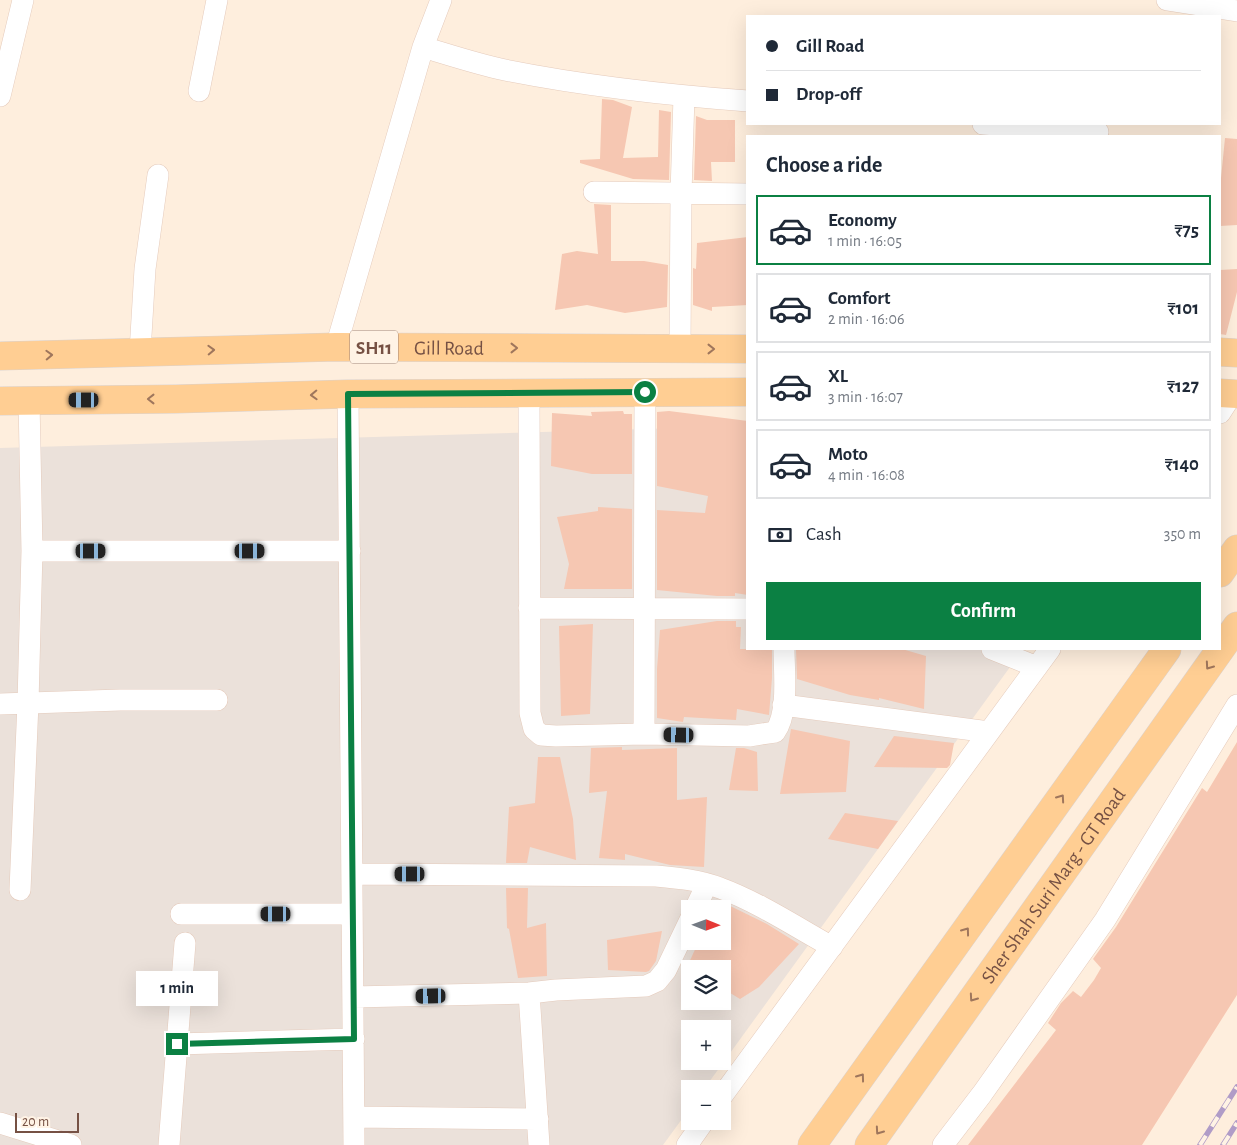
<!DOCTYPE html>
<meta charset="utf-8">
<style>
:root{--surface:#fff;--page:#f2f2f3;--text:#1f2937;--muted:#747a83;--line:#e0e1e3;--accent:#0b8043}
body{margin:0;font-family:"Alegreya Sans",sans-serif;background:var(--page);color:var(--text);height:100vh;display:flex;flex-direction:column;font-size:19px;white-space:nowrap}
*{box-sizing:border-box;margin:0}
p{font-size:16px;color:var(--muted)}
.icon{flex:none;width:28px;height:28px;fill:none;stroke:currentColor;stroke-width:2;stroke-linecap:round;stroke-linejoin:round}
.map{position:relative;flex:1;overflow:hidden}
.panel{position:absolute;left:746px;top:135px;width:475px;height:515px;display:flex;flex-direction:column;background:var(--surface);border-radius:0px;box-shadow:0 5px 20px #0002}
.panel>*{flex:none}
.banner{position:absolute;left:746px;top:15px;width:475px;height:110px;border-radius:0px;box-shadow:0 5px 20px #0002;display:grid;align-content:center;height:110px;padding:0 20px;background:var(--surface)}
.needle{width:32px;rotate:91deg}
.controls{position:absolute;left:681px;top:900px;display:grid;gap:10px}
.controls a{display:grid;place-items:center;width:50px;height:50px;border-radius:0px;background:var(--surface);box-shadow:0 5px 20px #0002;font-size:25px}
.scale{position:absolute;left:15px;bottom:12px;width:64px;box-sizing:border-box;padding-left:5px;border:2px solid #765144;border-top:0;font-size:14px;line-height:18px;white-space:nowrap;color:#765144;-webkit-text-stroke:4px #fff3e5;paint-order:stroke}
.end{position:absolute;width:22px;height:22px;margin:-11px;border:6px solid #0b8043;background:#fff;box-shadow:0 0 0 2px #fff}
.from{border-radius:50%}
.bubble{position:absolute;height:35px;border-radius:0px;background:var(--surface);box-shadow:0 5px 20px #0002;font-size:16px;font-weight:600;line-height:35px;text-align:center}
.car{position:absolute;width:15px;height:30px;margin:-15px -8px;border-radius:6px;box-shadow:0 0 4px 1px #0007;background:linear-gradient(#222 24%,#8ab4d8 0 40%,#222 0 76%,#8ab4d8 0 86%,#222 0)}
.banner b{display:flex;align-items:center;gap:18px;height:48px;font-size:19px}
.banner b+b{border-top:1px solid var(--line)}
.banner i{width:12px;height:12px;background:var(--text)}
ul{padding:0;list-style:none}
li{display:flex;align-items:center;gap:15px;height:70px;margin:0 10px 8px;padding:0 10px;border:2px solid var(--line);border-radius:0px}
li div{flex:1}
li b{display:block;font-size:19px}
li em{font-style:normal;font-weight:600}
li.current{border-color:var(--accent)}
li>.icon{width:45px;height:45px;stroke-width:1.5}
h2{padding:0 20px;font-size:22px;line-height:60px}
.pay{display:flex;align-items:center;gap:12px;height:55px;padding:0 20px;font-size:19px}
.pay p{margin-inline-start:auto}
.action{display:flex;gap:10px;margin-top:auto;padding:10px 20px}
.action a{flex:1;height:58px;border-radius:0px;background:var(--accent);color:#fff;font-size:20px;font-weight:600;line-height:58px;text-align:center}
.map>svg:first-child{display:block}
.industrial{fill:#ebe1da;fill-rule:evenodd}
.building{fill:#f6c7b2}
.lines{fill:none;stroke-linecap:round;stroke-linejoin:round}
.street-casing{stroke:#e5cbbc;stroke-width:22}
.primary-casing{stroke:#dbd2ce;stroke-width:29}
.street{stroke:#fff;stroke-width:21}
.primary{stroke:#ffce93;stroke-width:28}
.rail-casing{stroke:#b09cc7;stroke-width:5.5}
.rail{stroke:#fff3e5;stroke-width:4;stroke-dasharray:11;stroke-linecap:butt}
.oneway{stroke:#9f765c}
.route{stroke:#0b8043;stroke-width:6}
.labels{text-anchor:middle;stroke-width:4;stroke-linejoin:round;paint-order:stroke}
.shield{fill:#fff3e5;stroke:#9f8274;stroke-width:1}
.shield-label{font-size:19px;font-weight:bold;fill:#765144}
.street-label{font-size:20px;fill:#765144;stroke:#fff3e5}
</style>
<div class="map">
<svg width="1237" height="1145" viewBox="0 0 1237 1145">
<rect width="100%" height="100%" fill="#feeedd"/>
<path class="industrial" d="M747 426 748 649H1023L704 1089H690V1108L663 1145H0V448ZM690 909H722V941H690ZM690 969H722V1001H690ZM690 1029H722V1061H690Z"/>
<path class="building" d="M602 99 613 100 632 107 623 158 658 157 659 110 671 112 669 180 633 179 580 163V160L600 159Z
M696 116 707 120H735V162H711L712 181 694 180Z
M1225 138 1237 139V225L1220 226V188Z
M594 204 611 205V261H644L668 265 667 307 625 313 587 305 555 310 562 254 577 251 598 254Z
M748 237V305L712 307V311L693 305V268L696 269 697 243Z
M1237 269V292L1226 335 1220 334V270Z
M623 411 624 414H632V474H592L551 466 552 413 592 416 591 412Z
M669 411 748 421V595L735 593V596H717L657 590V510L705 513 708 496 657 486V412Z
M598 507 632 509V589H564L569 564 557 517 598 511Z
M717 621H736V627H741L740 649H772V678L769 715 737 709 736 720 684 717 683 722 657 718V669L660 630Z
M593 624 590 714 561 716 559 626Z
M796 649H902L926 656 924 709 879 698V700L850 695 797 679Z
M791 729 850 741 846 792 780 794Z
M894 736 954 743 950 765 947 768 874 767Z
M1237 742V995L1142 1145H968L1056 1030 1048 1023 1061 1003 1073 991 1081 997 1094 980 1101 968 1093 959 1116 927 1202 788 1207 792Z
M622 747V750L677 748V800L707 797 704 867 670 865 625 854V860L599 858 607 791 589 793 591 748Z
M736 748H744L757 752 758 791 729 790Z
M538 757H560L573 819 576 860 530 847 527 863H506L509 807 535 803Z
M845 813 898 821 878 849 828 839Z
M506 888H528L527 928 546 923 547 976 518 978 509 929 507 928Z
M722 902 767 924 799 944 759 987 740 999 722 988V969H686L699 941H722Z
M662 931 656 961 649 971 646 972 608 970 607 940Z"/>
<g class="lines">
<defs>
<path id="street" d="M1167 0 1237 11
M423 47C450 55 477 64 505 70 585 86 666 95 748 101
M199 91 217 0
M0 96 23 0
M983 124 1098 132
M594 192 748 194
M336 347 423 47 441 0
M680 349 681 194 684 96
M140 352 145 269 158 175
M348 394 354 1145
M529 394 530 713 534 729 541 735 556 736 644 734 749 736 775 732C789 713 784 672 784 649
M1220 413 1233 393
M32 551H350
M529 608 748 609
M992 649 1037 667
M0 704 120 700H217
M783 705 989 732
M644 734 645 392
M353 874 656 876C678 878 700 880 720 888 758 902 796 927 832 947
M20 890 28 703 32 551 29 400
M695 909 707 884
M181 914H352
M529 993 539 1145
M353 997 529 993 556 990 646 986 657 981 666 970 690 920
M177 1044 354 1039
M722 1096 1050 649
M354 1117 538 1119
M0 1123 71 1145
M169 1145 185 943
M687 1145 704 1121
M943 1145 982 1094 1105 920 1237 705"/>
<g id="primary">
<path d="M1220 352 1237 353"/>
<path id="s1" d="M0 356 336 347 748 349"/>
<path d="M1220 393 1237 394"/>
<path d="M0 401 176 399 348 394 748 392"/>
<path d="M1220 573 1237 549"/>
<path d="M812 1145 1167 649"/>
<path id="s2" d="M869 1145 1237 626"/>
</g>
</defs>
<use href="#street" class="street-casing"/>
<use href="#primary" class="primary-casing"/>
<use href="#street" class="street"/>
<use href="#primary" class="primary"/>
<defs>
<path id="rail" d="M1200 1145 1237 1087
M1223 1145 1237 1123"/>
</defs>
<use href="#rail" class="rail-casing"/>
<use href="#rail" class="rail"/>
</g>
<defs><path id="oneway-chevron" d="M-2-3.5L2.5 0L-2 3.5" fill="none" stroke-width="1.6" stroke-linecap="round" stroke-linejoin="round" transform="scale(1.25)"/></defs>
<g class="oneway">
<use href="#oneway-chevron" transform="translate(514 348)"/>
<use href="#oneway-chevron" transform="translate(711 349)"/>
<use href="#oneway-chevron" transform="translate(211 350) rotate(-2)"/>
<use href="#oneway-chevron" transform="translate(49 355) rotate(-2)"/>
<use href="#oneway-chevron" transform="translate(314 395) rotate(178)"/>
<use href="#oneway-chevron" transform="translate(151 399) rotate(180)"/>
<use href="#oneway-chevron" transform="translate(1209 666) rotate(125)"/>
<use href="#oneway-chevron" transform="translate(1061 798) rotate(-55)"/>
<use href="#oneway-chevron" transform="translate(966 931) rotate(-54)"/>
<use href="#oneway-chevron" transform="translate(973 998) rotate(125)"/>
<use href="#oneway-chevron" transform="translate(861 1077) rotate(-54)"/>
<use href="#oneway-chevron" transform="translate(879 1131) rotate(125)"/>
</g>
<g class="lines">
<path class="route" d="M177 1044 354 1039 348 394 645 392"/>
</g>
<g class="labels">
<rect class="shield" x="350" y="330.5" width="48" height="33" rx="4"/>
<g class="shield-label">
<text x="374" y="354">SH11</text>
</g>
<g class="street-label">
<text dy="7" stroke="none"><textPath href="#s1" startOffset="449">Gill Road</textPath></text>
<text dy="7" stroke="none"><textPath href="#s2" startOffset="318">Sher Shah Suri Marg - GT Road</textPath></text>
</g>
</g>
</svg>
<div class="controls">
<a><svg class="needle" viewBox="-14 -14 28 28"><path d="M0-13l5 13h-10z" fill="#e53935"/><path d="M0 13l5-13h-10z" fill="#747a83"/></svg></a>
<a><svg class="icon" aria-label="layers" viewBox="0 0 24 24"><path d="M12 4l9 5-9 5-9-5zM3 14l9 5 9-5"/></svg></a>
<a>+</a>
<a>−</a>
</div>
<div class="scale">20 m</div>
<i class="end from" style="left:645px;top:392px"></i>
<i class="end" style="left:177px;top:1044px"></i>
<div class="bubble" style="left:136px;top:971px;width:82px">1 min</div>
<i class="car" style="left:84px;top:400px;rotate:270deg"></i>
<i class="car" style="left:91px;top:551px;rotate:90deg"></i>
<i class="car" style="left:250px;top:551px;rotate:90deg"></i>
<i class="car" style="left:679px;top:735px;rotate:271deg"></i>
<i class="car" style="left:410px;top:874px;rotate:270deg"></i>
<i class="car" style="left:276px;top:914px;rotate:270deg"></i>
<i class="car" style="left:431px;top:996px;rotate:269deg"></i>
<div class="banner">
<b><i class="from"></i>Gill Road</b>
<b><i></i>Drop-off</b>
</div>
<section class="panel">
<h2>Choose a ride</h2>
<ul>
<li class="current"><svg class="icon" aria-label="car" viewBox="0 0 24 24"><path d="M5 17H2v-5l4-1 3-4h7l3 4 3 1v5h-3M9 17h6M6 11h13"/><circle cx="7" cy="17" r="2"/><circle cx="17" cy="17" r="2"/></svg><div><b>Economy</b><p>1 min · 16:05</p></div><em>₹75</em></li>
<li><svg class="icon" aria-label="car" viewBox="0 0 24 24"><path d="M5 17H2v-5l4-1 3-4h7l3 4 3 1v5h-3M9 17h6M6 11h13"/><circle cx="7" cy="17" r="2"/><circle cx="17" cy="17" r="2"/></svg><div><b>Comfort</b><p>2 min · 16:06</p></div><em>₹101</em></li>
<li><svg class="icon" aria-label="car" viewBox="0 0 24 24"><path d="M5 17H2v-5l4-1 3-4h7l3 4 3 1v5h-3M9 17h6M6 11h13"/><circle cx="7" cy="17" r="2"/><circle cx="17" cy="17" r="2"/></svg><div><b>XL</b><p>3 min · 16:07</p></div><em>₹127</em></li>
<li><svg class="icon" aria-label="car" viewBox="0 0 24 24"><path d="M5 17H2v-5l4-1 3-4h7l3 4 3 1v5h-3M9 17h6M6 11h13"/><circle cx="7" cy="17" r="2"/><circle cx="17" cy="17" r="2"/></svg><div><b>Moto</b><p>4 min · 16:08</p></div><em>₹140</em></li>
</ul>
<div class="pay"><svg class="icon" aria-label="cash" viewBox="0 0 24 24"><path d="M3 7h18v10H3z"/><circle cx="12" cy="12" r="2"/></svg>Cash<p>350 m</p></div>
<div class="action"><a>Confirm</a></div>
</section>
</div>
